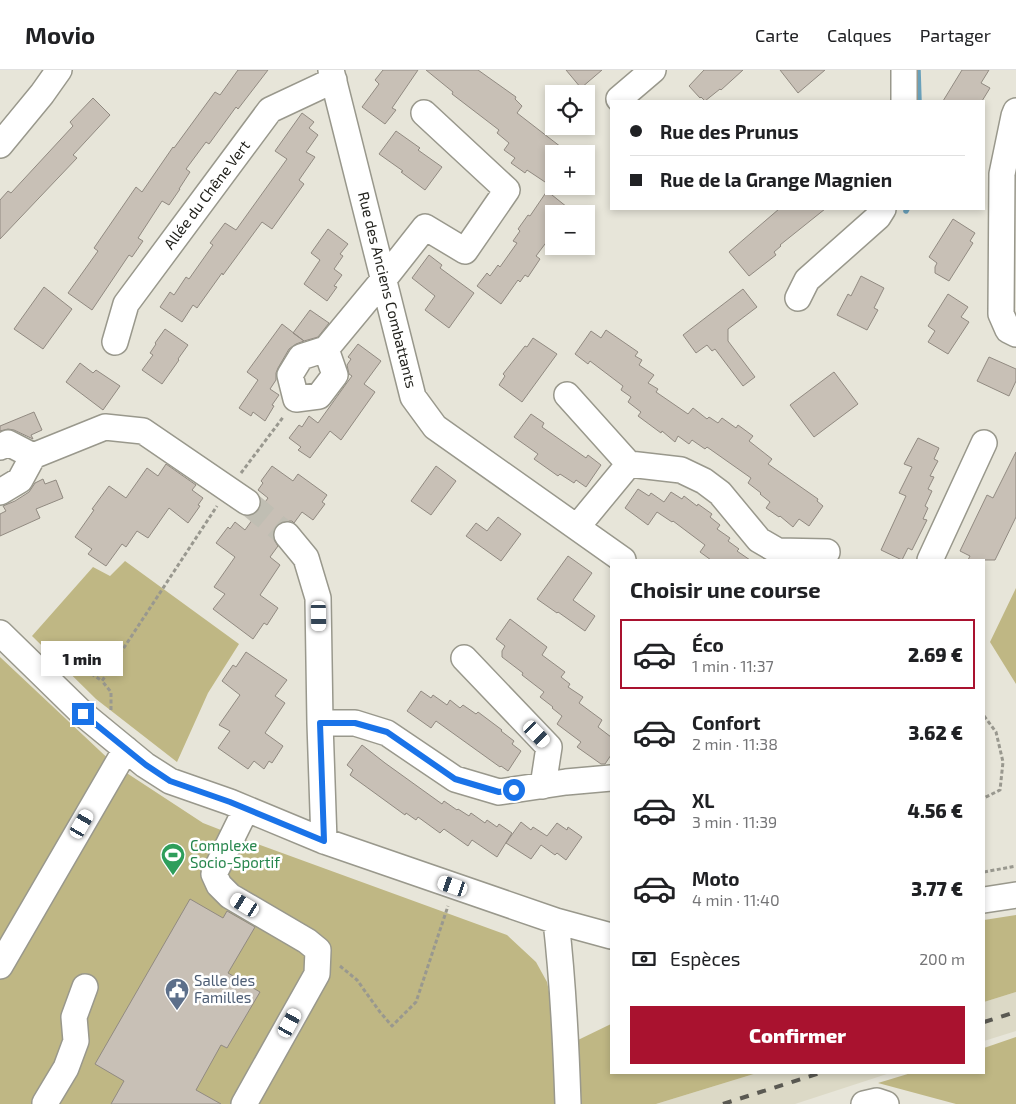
<!DOCTYPE html>
<html lang="fr">
<meta charset="utf-8">
<style>
:root{--surface:#fff;--page:#f6f6f6;--text:#202124;--muted:#757577;--line:#e0e0e0;--accent:#a9122f}
body{margin:0;font-family:"Exo 2",sans-serif;background:var(--page);color:var(--text);height:100vh;display:flex;flex-direction:column;font-size:19px;white-space:nowrap}
*{box-sizing:border-box;margin:0}
p{font-size:16px;color:var(--muted)}
.icon{flex:none;width:28px;height:28px;fill:none;stroke:currentColor;stroke-width:2;stroke-linecap:round;stroke-linejoin:round}
.map{position:relative;flex:1;overflow:hidden}
.details{position:absolute;left:610px;top:489px;width:375px;height:515px;display:flex;flex-direction:column;background:var(--surface);border-radius:0px;box-shadow:0 2px 8px #0003}
.details>*{flex:none}
.top-card{position:absolute;left:610px;top:30px;width:375px;height:110px;border-radius:0px;box-shadow:0 2px 8px #0003;display:grid;align-content:center;height:110px;padding:0 20px;background:var(--surface)}
.controls{position:absolute;left:545px;top:15px;display:grid;gap:10px}
.controls a{display:grid;place-items:center;width:50px;height:50px;border-radius:0px;background:var(--surface);box-shadow:0 2px 8px #0003;font-size:25px}
.end{position:absolute;width:22px;height:22px;margin:-11px;border:6px solid #1a73e8;background:#fff;box-shadow:0 0 0 2px #fff}
.from{border-radius:50%}
.bubble{position:absolute;height:35px;border-radius:0px;background:var(--surface);box-shadow:0 2px 8px #0003;font-size:16px;font-weight:800;line-height:35px;text-align:center}
.car{position:absolute;width:15px;height:30px;margin:-15px -8px;border-radius:6px;box-shadow:0 0 4px 1px #0007;background:linear-gradient(#fff 24%,#345 0 40%,#fff 0 76%,#345 0 86%,#fff 0)}
.top-card b{display:flex;align-items:center;gap:18px;height:48px;font-size:19px}
.top-card b+b{border-top:1px solid var(--line)}
.top-card i{width:12px;height:12px;background:var(--text)}
ul{padding:0;list-style:none}
li{display:flex;align-items:center;gap:15px;height:70px;margin:0 10px 8px;padding:0 10px;border:2px solid transparent;border-radius:0px}
li div{flex:1}
li b{display:block;font-size:19px}
li em{font-style:normal;font-weight:800}
li.active{border-color:var(--accent)}
li>.icon{width:45px;height:45px;stroke-width:1.5}
h2{padding:0 20px;font-size:22px;line-height:60px}
.pay{display:flex;align-items:center;gap:12px;height:55px;padding:0 20px;font-size:19px}
.pay p{margin-inline-start:auto}
.cta{display:flex;gap:10px;margin-top:auto;padding:10px 20px}
.cta a{flex:1;height:58px;border-radius:0px;background:var(--accent);color:#fff;font-size:20px;font-weight:800;line-height:58px;text-align:center}
header{display:flex;align-items:center;gap:30px;box-sizing:border-box;height:70px;padding:0 25px;background:var(--surface);border-bottom:1px solid var(--line)}
header strong{font-size:24px}
nav{display:flex;gap:28px;margin-inline-start:auto;font-size:18px}
.map>svg:first-child{display:block}
.built{fill:#dcd9c6}
.green{fill:#bfb784}
.lines{fill:none;stroke-linecap:round;stroke-linejoin:round}
.stream{stroke:#6aa1bb;stroke-width:5.5}
.building{fill:#c8c0b6;stroke:#918a81}
.minor-tunnel{stroke:#c0beb3;stroke-width:25;stroke-dasharray:25 12;stroke-linecap:butt}
.minor-casing{stroke:#99988c;stroke-width:28}
.path{stroke:#99988f;stroke-width:3;stroke-dasharray:4 2.5;stroke-linecap:butt}
.minor{stroke:#fff;stroke-width:25}
.rail{stroke:#5a5952;stroke-width:4;stroke-dasharray:9 9;stroke-linecap:butt}
.route{stroke:#1a73e8;stroke-width:6}
.labels{text-anchor:middle;stroke-width:5;stroke-linejoin:round;paint-order:stroke}
.street-label{font-size:15px;fill:#22221d;stroke:#fff}
.leisure-label{font-size:15px;fill:#27864d;stroke:#fff;text-anchor:start}
.service-label{font-size:15px;fill:#4e5e75;stroke:#fff;text-anchor:start}
</style>
<header>
<strong>Movio</strong>
<nav><a>Carte</a><a>Calques</a><a>Partager</a></nav>
</header>
<div class="map">
<svg width="1016" height="1034" viewBox="0 0 1016 1034">
<rect width="100%" height="100%" fill="#e7e5d9"/>
<path class="built" d="M1016 922V961L984 971V932Z
M757 1003H890L795 1034H656Z"/>
<path class="green" d="M125 491 239 574 208 623 177 692 96 629 32 566 93 497 110 506Z
M1016 518V614L990 572Z
M0 587 116 696 203 753 244 769 507 865 536 892 547 912 554 946 557 1034H0Z
M1016 845V922L984 932V850Z
M611 954V1002L757 1003 656 1034H578V970Z
M1016 967V1034H956L878 1013 911 1003 984 1002V978Z"/>
<g class="lines">
<path class="stream" d="M918 0 919 31
M906 141 907 139"/>
</g>
<path class="building" d="M238 0H268L238 39 236 37 209 74 206 72 186 99 190 102 179 119H180L169 135 162 131 138 168 143 171 132 187 129 185 92 240 68 223 98 181 94 178 136 117 142 122 173 77 174 78 215 22 220 25Z
M383 0H418L392 38 396 40 385 54 362 37 379 14 375 10Z
M426 0H478L516 27 515 29 522 36 517 43 570 84H554V118L527 100 525 103 511 93 515 88 504 80 509 73 497 63 499 60 452 24 453 22Z
M566 0H602L581 18Z
M704 0H743L721 20 720 19 705 31 701 27 700 28 689 16Z
M780 0H825L798 23Z
M962 0H989L981 13 990 18 982 31H943Z
M93 28 110 45 73 85 77 88 0 169V130L8 121 11 123 73 56 70 52Z
M302 43 314 52 309 58 318 65 306 82 315 87 299 110 304 114 272 159 262 152 223 205 222 203 197 238 193 235 182 252 160 237 170 222 174 225 186 207 189 209 213 175 210 173 225 153 236 160 287 89 275 81Z
M396 61 420 78 418 80 442 97 425 120 401 102 403 101 379 84Z
M547 121 567 137 562 144H554V162L536 186 540 189 528 207 525 205 520 212 518 210 501 234 477 216 487 203 490 206 498 195 500 197 517 173 513 171 520 161 518 159 528 145 530 146Z
M779 139H825L780 175 781 176 774 182 776 185 749 206 729 182Z
M953 149 975 163 970 171 973 173 949 211 935 203V197L937 193 929 187Z
M328 159 348 174 340 184 343 186 334 199 342 205 334 216 337 217 327 231 304 214 320 190 311 183Z
M429 185 442 195 440 198 474 223 449 258 425 240 435 226 412 208Z
M861 206 884 218 874 238 878 240 867 260 837 245 848 224 851 226Z
M44 217 72 239 43 279 14 259Z
M743 219 757 237 728 259V271L755 307 743 316 715 279 712 281 707 275 696 283 683 265Z
M948 224 968 237 961 247 969 252 948 284 928 272 935 261 928 256Z
M310 240 329 253 318 267 304 271 293 263Z
M282 254 304 271 296 274 289 279 278 298 276 303V310L270 319 279 325 272 335 274 336 265 351 253 342 251 346 239 338 258 310 247 302Z
M165 259 188 275 178 289 179 290 162 314 142 300 153 285 150 283 156 274 155 273Z
M606 260 638 282 635 286 642 290 639 295 654 305 648 313 658 319 656 322 688 344 693 338 707 349 709 347 718 353 722 348 736 358 738 355 753 366 749 371 772 389 768 394 818 429 817 431 823 436 809 456 799 449 793 457 780 446 779 447 766 438 770 432 760 424 761 423 748 413 751 408 707 377 705 379 692 370 689 374 678 366 675 372 662 361 661 363 638 346 641 342 628 332 631 327 621 320 623 316 590 291 588 294 575 284 591 261 601 268Z
M533 268 557 284 522 332 499 315 505 306 503 304 525 276 527 277Z
M358 274 381 291 364 314 375 322 341 370 330 361 310 388 298 380 301 377 289 368 299 355 302 357 309 346 318 353 346 314 352 306 349 304 347 295 351 289 348 287Z
M989 287 1016 299V311L1009 326 977 311Z
M80 293 93 303 96 300 120 316 103 340 66 312Z
M834 302 858 334 814 367 790 335Z
M34 342 42 360 31 365 33 369 14 360 8 359 0 361V356Z
M531 344 544 353 542 357 552 364 586 388 588 385 601 395 586 417 576 410 574 413 560 404 558 406 534 389 538 384 514 367Z
M918 368 939 378 934 389 938 391 930 406 934 407 928 419 932 421 925 436 928 438 923 449 927 450 912 480 908 478 902 490 881 480 906 426 899 423 912 397 904 394Z
M1016 382V447L995 490H968L970 486 960 481 987 425 993 428Z
M166 394 196 415 192 420 203 428 198 435 200 436 188 453 169 438 148 468 137 461 126 477 122 474 106 496 88 484 92 479 75 467 94 440 92 439 109 416 126 428 147 398 158 406Z
M272 396 293 411 298 404 327 425 322 432 325 434 313 450 302 442 294 453 292 451H284L278 454 274 460 273 468 278 476 270 487 280 495 260 525 278 538 267 555 264 553 253 569 213 539 225 524 214 517 235 487 216 473 228 457 230 459 235 452 245 460 268 428 258 420 263 413 261 411Z
M436 396 456 411 431 445 411 431Z
M43 409 45 414 56 410 63 428 36 439 40 448 0 466V444L6 441 3 436 15 431 29 422 35 413Z
M638 419 649 426 651 423 664 432 671 422 682 429 684 426 697 436 698 434 712 444 710 447 720 455 717 459 730 468 728 471 739 479 737 481 750 490H711L700 482 705 475 673 451 672 452 657 442 648 455 625 438Z
M498 447 521 464 501 491 466 466 476 453 487 461Z
M568 486 592 503 573 530 595 546 585 561 558 542 557 543 537 529Z
M510 549 547 577 542 585 565 602 561 607 570 614 568 617 583 627 579 633 602 650 598 657 611 667V685L605 694H601L577 677 581 672 557 654 562 646 552 638 553 637 540 627 544 622 522 605 523 603 502 587V581L505 576 496 569Z
M246 582 287 610 275 626 285 633 265 663 283 676 272 693 269 691 264 699 254 691 248 699 218 678 230 661 219 655 240 625 222 611 233 595 236 597Z
M421 621 431 628 433 625 447 635 450 630 460 638 463 635 476 644 478 642 502 660 501 661 514 671 512 674 521 681 508 701 501 696 500 697 436 651 431 658 407 641Z
M362 675 385 693 442 734 444 731 457 740 458 739 469 746 471 743 485 753 487 750 497 757 499 754 512 763 497 787 472 770 468 776 444 759 440 763 418 747 416 750 406 743 405 745 350 705 353 700 347 695Z
M521 752 531 760 533 757 547 766 557 753 567 760 568 757 582 767 566 790 557 783 555 785 541 775 531 789 506 773Z
M190 829 223 848 227 841 255 857 228 903 260 922 227 978 221 975 196 1020 221 1034H111L124 1011 95 994Z"/>
<g class="lines">
<path class="minor-tunnel" d="M247 432 287 465"/>
<defs>
<path id="minor" d="M331 0 413 327 435 357 623 490
M619 29 653 0
M904 31V0
M1016 41 1014 46 1002 104 1001 244 1008 260 1016 264
M0 75 42 24 59 0
M798 228 807 210 878 147 883 139
M115 272 126 234 270 40 334 10
M326 279 335 305 319 326 296 329 290 305 301 287 326 279 384 209 425 157 465 181 507 120 424 43
M567 325 629 394 577 457
M0 377 8 373 33 386
M629 394 681 400 704 411 720 423 759 470 778 481 827 482
M0 422 20 410 33 386 105 357 143 361 247 432
M287 465 306 488 318 528 320 653 324 771
M930 490 984 373
M0 563 83 644 145 695 170 711 230 732 324 771 556 851 611 866
M464 588 549 677 543 716
M320 653H355L387 663 455 709 499 722 566 712 611 708
M984 830 1016 825
M556 851C563 912 566 973 568 1034
M0 896 126 679
M45 1033 66 998 76 971 74 947 85 917
M244 1034 317 904 318 880 307 871 230 826 219 815 214 804 246 739
M864 1034 877 1031 886 1034"/>
</defs>
<use href="#minor" class="minor-casing"/>
<path class="path" d="M241 403 284 346
M68 599 80 596 102 611
M111 640V622L102 611 217 436
M984 646 996 662 1003 692 1000 720 984 728
M984 802 1016 796
M340 896 357 910 380 942 392 956 416 932 448 836"/>
<use href="#minor" class="minor"/>
<path class="rail" d="M984 952 1016 942
M723 1034 823 1002"/>
</g>
<g class="lines">
<path class="route" d="M83 644 146 695 170 711 230 732 324 771 320 653H355L387 662 455 709 499 722 514 720"/>
</g>
<defs>
<symbol id="stadium-pin" viewBox="-11 -11 22 30"><path d="M0 17L-7.5 6A9.5 9.5 0 1 1 7.5 6Z" fill="#2e9e5b" stroke="#fff"/><path d="M0-5a6.5 5 0 1 0 0 10a6.5 5 0 1 0 0-10ZM-3.5-1.8h7v3.6h-7Z" fill="#fff"/></symbol>
<symbol id="civic-pin" viewBox="-11 -11 22 30"><path d="M0 17L-7.5 6A9.5 9.5 0 1 1 7.5 6Z" fill="#5c6f8a" stroke="#fff"/><path d="M-.6-6.5H3V-4.5H.6V-3L4-1V1h2V6H-6V1h2V-1L-.6-3ZM-1.2 2.5V6h2.4V2.5Z" fill="#fff"/></symbol>
</defs>
<g fill-rule="evenodd">
<use href="#stadium-pin" x="159" y="771" width="28" height="38"/>
<use href="#civic-pin" x="163" y="906" width="28" height="38"/>
</g>
<g class="labels">
<g class="street-label">
<text transform="translate(207 125) rotate(-53)" y="5">Allée du Chêne Vert</text>
<text transform="translate(387 220) rotate(76)" y="5">Rue des Anciens Combattants</text>
</g>
<g class="leisure-label">
<text x="190" y="781">Complexe<tspan x="190" dy="17">Socio-Sportif</tspan></text>
</g>
<g class="service-label">
<text x="194" y="916">Salle des<tspan x="194" dy="17">Familles</tspan></text>
</g>
</g>
</svg>
<div class="controls">
<a><svg class="icon" aria-label="locate" viewBox="0 0 24 24"><circle cx="12" cy="12" r="6"/><path d="M12 2v4M12 18v4M2 12h4M18 12h4"/></svg></a>
<a>+</a>
<a>−</a>
</div>
<i class="end from" style="left:514px;top:720px"></i>
<i class="end" style="left:83px;top:644px"></i>
<div class="bubble" style="left:41px;top:571px;width:82px">1 min</div>
<i class="car" style="left:319px;top:546px;rotate:179deg"></i>
<i class="car" style="left:537px;top:664px;rotate:136deg"></i>
<i class="car" style="left:82px;top:754px;rotate:30deg"></i>
<i class="car" style="left:453px;top:816px;rotate:289deg"></i>
<i class="car" style="left:245px;top:835px;rotate:301deg"></i>
<i class="car" style="left:290px;top:953px;rotate:29deg"></i>
<div class="top-card">
<b><i class="from"></i>Rue des Prunus</b>
<b><i></i>Rue de la Grange Magnien</b>
</div>
<section class="details">
<h2>Choisir une course</h2>
<ul>
<li class="active"><svg class="icon" aria-label="car" viewBox="0 0 24 24"><path d="M5 17H2v-5l4-1 3-4h7l3 4 3 1v5h-3M9 17h6M6 11h13"/><circle cx="7" cy="17" r="2"/><circle cx="17" cy="17" r="2"/></svg><div><b>Éco</b><p>1 min · 11:37</p></div><em>2.69 €</em></li>
<li><svg class="icon" aria-label="car" viewBox="0 0 24 24"><path d="M5 17H2v-5l4-1 3-4h7l3 4 3 1v5h-3M9 17h6M6 11h13"/><circle cx="7" cy="17" r="2"/><circle cx="17" cy="17" r="2"/></svg><div><b>Confort</b><p>2 min · 11:38</p></div><em>3.62 €</em></li>
<li><svg class="icon" aria-label="car" viewBox="0 0 24 24"><path d="M5 17H2v-5l4-1 3-4h7l3 4 3 1v5h-3M9 17h6M6 11h13"/><circle cx="7" cy="17" r="2"/><circle cx="17" cy="17" r="2"/></svg><div><b>XL</b><p>3 min · 11:39</p></div><em>4.56 €</em></li>
<li><svg class="icon" aria-label="car" viewBox="0 0 24 24"><path d="M5 17H2v-5l4-1 3-4h7l3 4 3 1v5h-3M9 17h6M6 11h13"/><circle cx="7" cy="17" r="2"/><circle cx="17" cy="17" r="2"/></svg><div><b>Moto</b><p>4 min · 11:40</p></div><em>3.77 €</em></li>
</ul>
<div class="pay"><svg class="icon" aria-label="cash" viewBox="0 0 24 24"><path d="M3 7h18v10H3z"/><circle cx="12" cy="12" r="2"/></svg>Espèces<p>200 m</p></div>
<div class="cta"><a>Confirmer</a></div>
</section>
</div>
